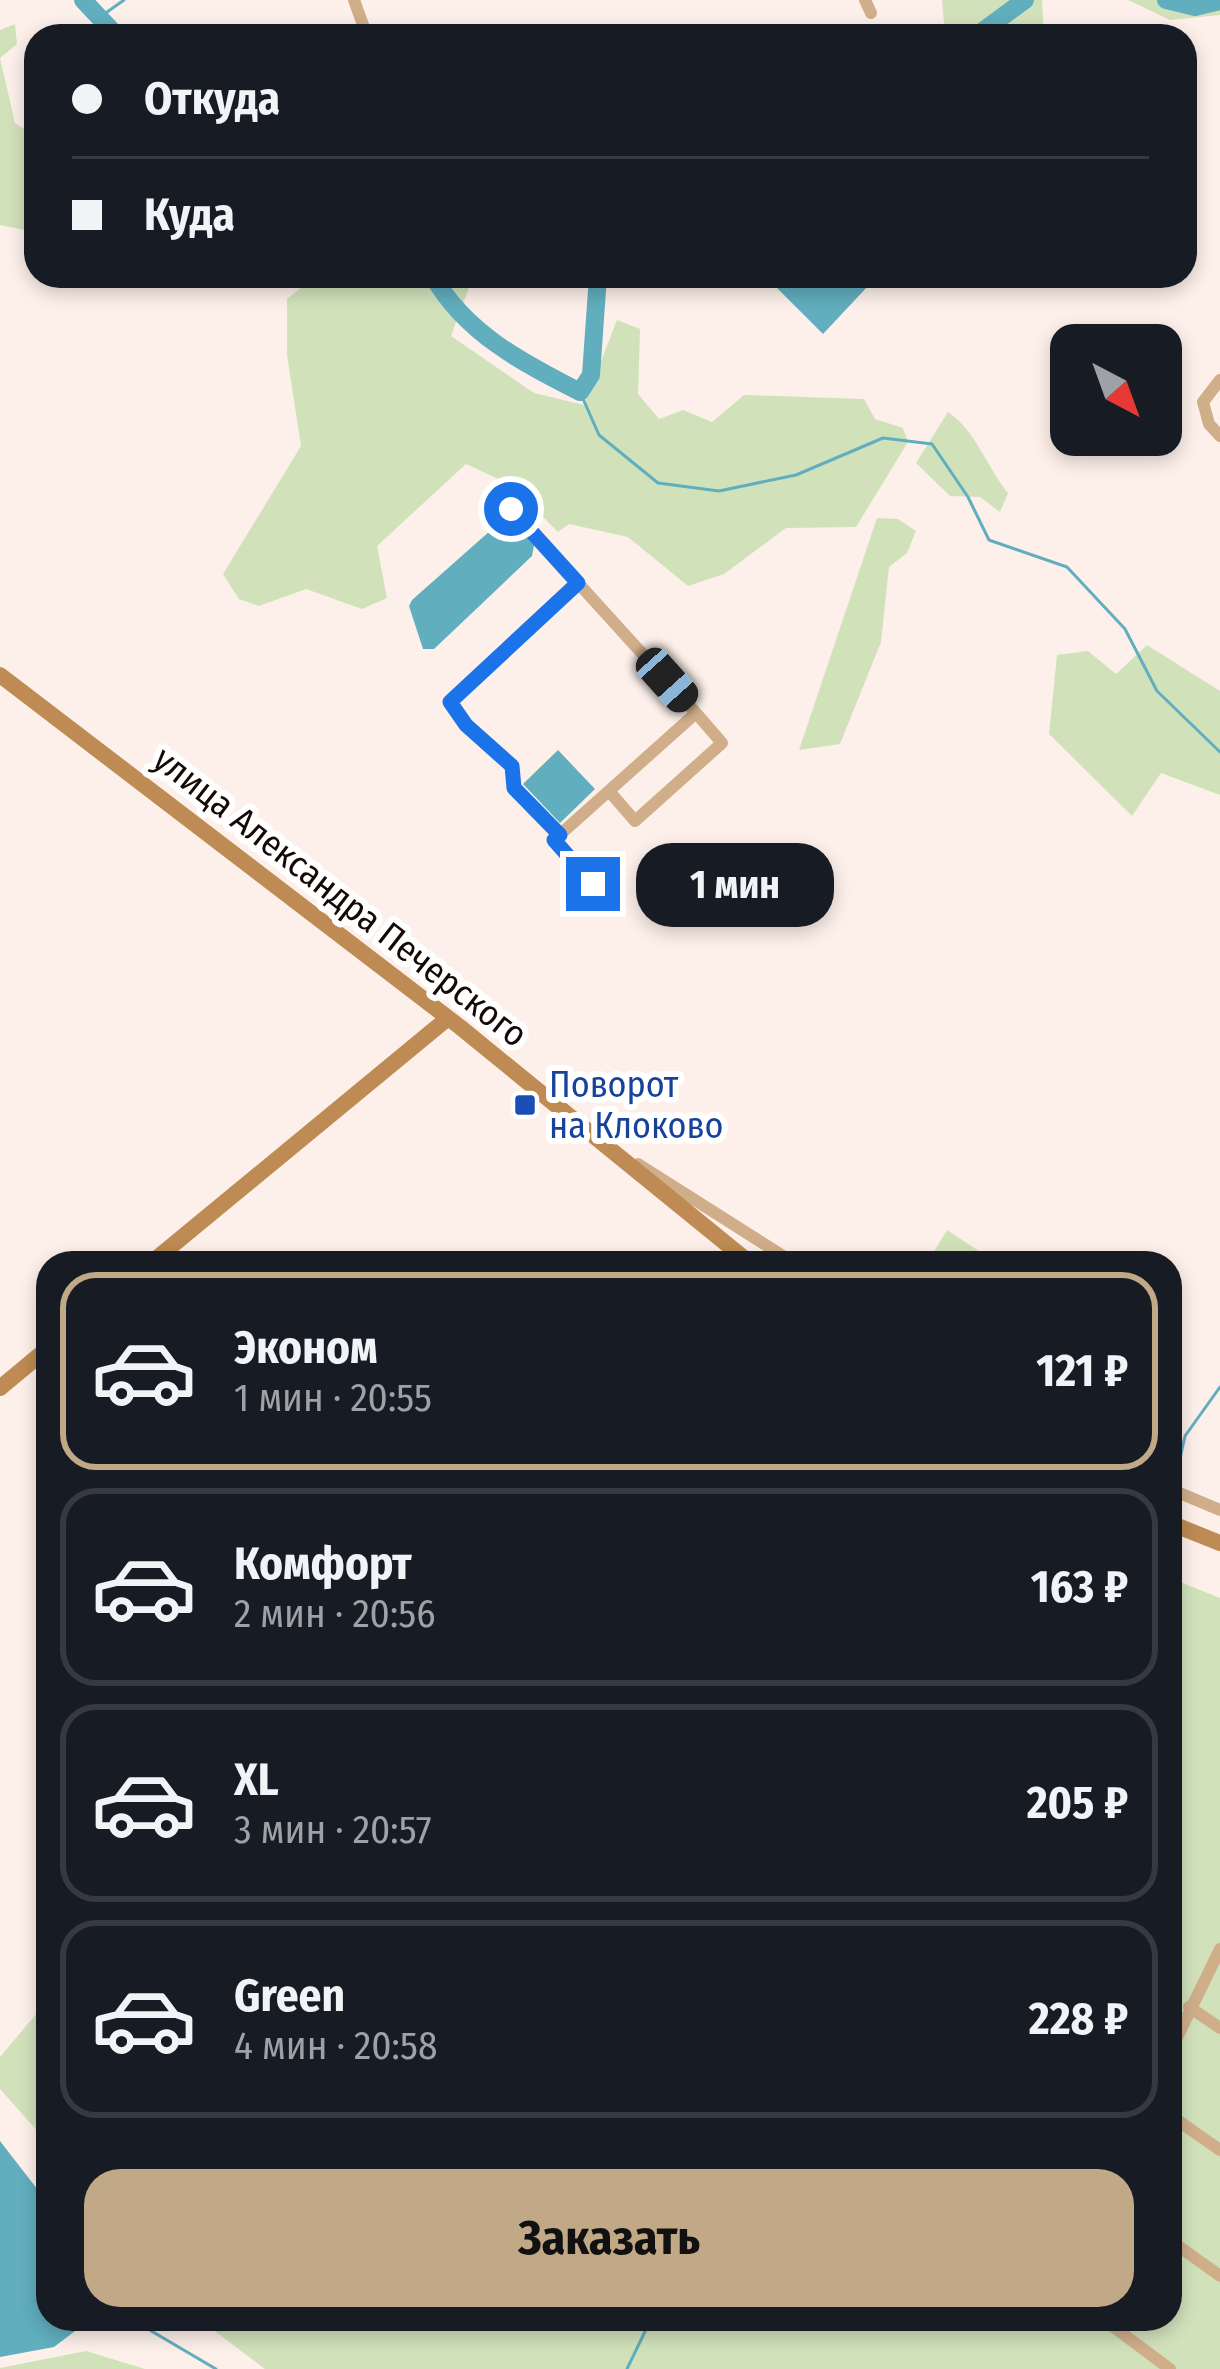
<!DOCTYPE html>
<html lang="ru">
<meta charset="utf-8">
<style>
:root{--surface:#171b24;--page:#242831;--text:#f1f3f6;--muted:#9ea1a6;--line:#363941;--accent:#c1a987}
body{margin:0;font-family:"Fira Sans Condensed",sans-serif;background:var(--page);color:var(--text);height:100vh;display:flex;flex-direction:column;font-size:45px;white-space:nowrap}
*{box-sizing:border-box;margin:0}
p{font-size:39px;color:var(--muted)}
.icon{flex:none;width:66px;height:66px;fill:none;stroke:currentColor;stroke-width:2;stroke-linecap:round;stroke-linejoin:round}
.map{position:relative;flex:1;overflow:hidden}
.details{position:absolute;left:36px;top:1251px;width:1146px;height:1080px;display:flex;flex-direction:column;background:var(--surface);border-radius:36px;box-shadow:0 6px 18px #0003}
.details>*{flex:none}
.banner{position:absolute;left:24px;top:24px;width:1173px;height:264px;border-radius:36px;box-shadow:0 6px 18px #0003;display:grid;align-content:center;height:264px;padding:0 48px;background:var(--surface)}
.needle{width:78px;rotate:139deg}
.buttons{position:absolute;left:1050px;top:324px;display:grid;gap:24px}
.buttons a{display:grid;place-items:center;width:132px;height:132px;border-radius:24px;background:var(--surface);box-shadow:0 6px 18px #0003;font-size:60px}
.end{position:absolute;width:54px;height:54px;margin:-27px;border:15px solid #1a73e8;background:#fff;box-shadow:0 0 0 6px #fff}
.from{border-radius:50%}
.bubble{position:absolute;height:84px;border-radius:36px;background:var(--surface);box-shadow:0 6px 18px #0003;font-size:39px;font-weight:700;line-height:84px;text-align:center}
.car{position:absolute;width:36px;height:72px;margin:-36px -18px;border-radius:15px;box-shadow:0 0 9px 3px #0007;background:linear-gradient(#222 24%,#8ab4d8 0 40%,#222 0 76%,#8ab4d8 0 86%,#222 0)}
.banner b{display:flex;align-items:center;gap:42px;height:114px;font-size:45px}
.banner b+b{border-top:3px solid var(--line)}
.banner i{width:30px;height:30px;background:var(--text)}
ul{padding:21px 0 0;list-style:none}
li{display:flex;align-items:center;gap:36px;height:198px;margin:0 24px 18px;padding:0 24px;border:6px solid var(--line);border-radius:36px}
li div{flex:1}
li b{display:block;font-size:45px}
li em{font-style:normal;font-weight:700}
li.current{border-color:var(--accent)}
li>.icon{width:108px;height:108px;stroke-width:1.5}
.action{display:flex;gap:24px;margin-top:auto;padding:24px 48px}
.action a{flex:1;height:138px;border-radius:36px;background:var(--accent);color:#111;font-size:48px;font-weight:700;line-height:138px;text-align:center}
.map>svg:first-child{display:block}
.green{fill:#d1e2bb}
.water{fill:#61aebe}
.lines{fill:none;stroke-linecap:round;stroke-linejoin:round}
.stream{stroke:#61aebe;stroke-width:3}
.river{stroke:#61aebe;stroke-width:18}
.street{stroke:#d0ae8a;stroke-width:12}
.secondary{stroke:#bd8b53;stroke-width:16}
.route{stroke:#1a73e8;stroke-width:15}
.transit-dot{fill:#1a4fb4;stroke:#fff;stroke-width:4.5}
.labels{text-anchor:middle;stroke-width:12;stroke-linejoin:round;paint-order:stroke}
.street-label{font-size:36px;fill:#140906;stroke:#fff}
.transit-label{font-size:36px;fill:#164399;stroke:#fff;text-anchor:start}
</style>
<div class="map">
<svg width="1220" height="2369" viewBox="0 0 1220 2369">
<rect width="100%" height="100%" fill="#fdf0ea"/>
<path class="green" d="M942 0H1042L1044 36H945Z
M1128 0H1220V15L1170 20Z
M15 24 17 44 0 58 15 123 36 137 35 232 0 225V30Z
M316 276H463L470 285 451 336 534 393 584 405 617 320 640 329 638 394 659 419 683 410 712 422 744 395 864 399 875 419 903 428 908 442 856 527 786 528 724 574 688 586 628 537 569 524 558 532 513 486 466 464 377 546 387 598 362 609 306 589 259 606 239 599 223 574 301 446 287 355V299Z
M948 412C977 432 986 466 1008 493L1000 512 980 497 950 496 916 463Z
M877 518 898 519 916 531 907 553 889 567 881 642 840 744 799 750Z
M1147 645 1220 691V795L1161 773 1132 816 1049 734 1057 655 1088 651 1116 674Z
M947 1230 994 1261 927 1263Z
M1170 1578 1220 1598V2369H265L199 2319H1170Z
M48 2000V2143L0 2089V2057Z
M86 2351 145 2369H0V2368Z"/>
<path class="water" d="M765 276H860L869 285 823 334Z
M508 515 535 540 532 556 434 649H423L409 606 412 600Z
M558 750 595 789 560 823 523 784Z
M0 2141 48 2203V2319H91L54 2347 0 2357Z"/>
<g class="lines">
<path class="stream" d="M100 17 124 0
M580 392 599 435 658 483 719 491 796 475 883 438 932 444 968 497 989 540 1067 567 1125 629 1157 691 1220 752
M1176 1476 1185 1436 1220 1387
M1170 1566 1176 1570 1170 1604
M131 2319 216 2369
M627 2369 651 2319"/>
<path class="river" d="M83 0 117 36
M1166 0 1195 7 1220 1
M976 36 1025 0
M433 276C465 333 523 363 580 392L591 375 598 276"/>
<path class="street" d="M354 0 367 36
M865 0 871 13
M1220 380 1203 402 1209 424 1220 436
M511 509 696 713 554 840 593 884
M609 791 635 821 722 743 696 713
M560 835 514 789 512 765 466 725 450 702 578 583
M638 1164 794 1263
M1170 1489 1220 1510
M1189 2007 1220 2028
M1170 2052 1220 1949
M1170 2115 1220 2150
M1170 2240 1220 2276
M1103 2319 1170 2369"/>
<path class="secondary" d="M0 675 460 1027 750 1263
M151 1263 448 1018
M0 1388 48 1348
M1170 1523 1220 1543"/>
</g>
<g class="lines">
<path class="route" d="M511 509 578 583 450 702 466 725 512 766 514 788 560 835 554 840 593 884"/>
</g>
<rect class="transit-dot" x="513" y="1093" width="24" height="24" rx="6"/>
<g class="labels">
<g class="street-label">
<text transform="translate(341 896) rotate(38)" y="13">улица Александра Печерского</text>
</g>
<g class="transit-label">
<text x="549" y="1097">Поворот<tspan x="549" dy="41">на Клоково</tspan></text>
</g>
</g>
</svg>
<div class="buttons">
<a><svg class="needle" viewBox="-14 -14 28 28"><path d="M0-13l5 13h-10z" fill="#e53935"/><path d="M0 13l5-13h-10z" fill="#9ea1a6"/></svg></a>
</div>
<i class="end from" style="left:511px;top:509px"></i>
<i class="end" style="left:593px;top:884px"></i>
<div class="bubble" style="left:636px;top:843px;width:198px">1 мин</div>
<i class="car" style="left:667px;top:680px;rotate:138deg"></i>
<div class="banner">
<b><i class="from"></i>Откуда</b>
<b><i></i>Куда</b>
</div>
<section class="details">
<ul>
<li class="current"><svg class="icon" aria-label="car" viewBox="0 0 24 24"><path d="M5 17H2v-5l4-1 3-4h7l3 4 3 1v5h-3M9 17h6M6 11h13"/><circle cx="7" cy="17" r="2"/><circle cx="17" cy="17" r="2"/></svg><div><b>Эконом</b><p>1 мин · 20:55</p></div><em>121 ₽</em></li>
<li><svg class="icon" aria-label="car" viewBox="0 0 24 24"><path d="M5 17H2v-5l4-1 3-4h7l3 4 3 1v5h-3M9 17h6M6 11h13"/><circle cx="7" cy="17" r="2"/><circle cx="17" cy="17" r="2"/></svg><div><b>Комфорт</b><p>2 мин · 20:56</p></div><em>163 ₽</em></li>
<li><svg class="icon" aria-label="car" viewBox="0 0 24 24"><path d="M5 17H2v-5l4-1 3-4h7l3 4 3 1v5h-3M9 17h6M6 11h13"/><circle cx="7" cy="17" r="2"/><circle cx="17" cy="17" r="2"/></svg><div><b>XL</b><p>3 мин · 20:57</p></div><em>205 ₽</em></li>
<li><svg class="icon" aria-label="car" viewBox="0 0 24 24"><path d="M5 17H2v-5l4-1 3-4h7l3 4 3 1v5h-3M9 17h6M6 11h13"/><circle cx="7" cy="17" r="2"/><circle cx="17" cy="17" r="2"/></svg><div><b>Green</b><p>4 мин · 20:58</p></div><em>228 ₽</em></li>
</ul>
<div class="action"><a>Заказать</a></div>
</section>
</div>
